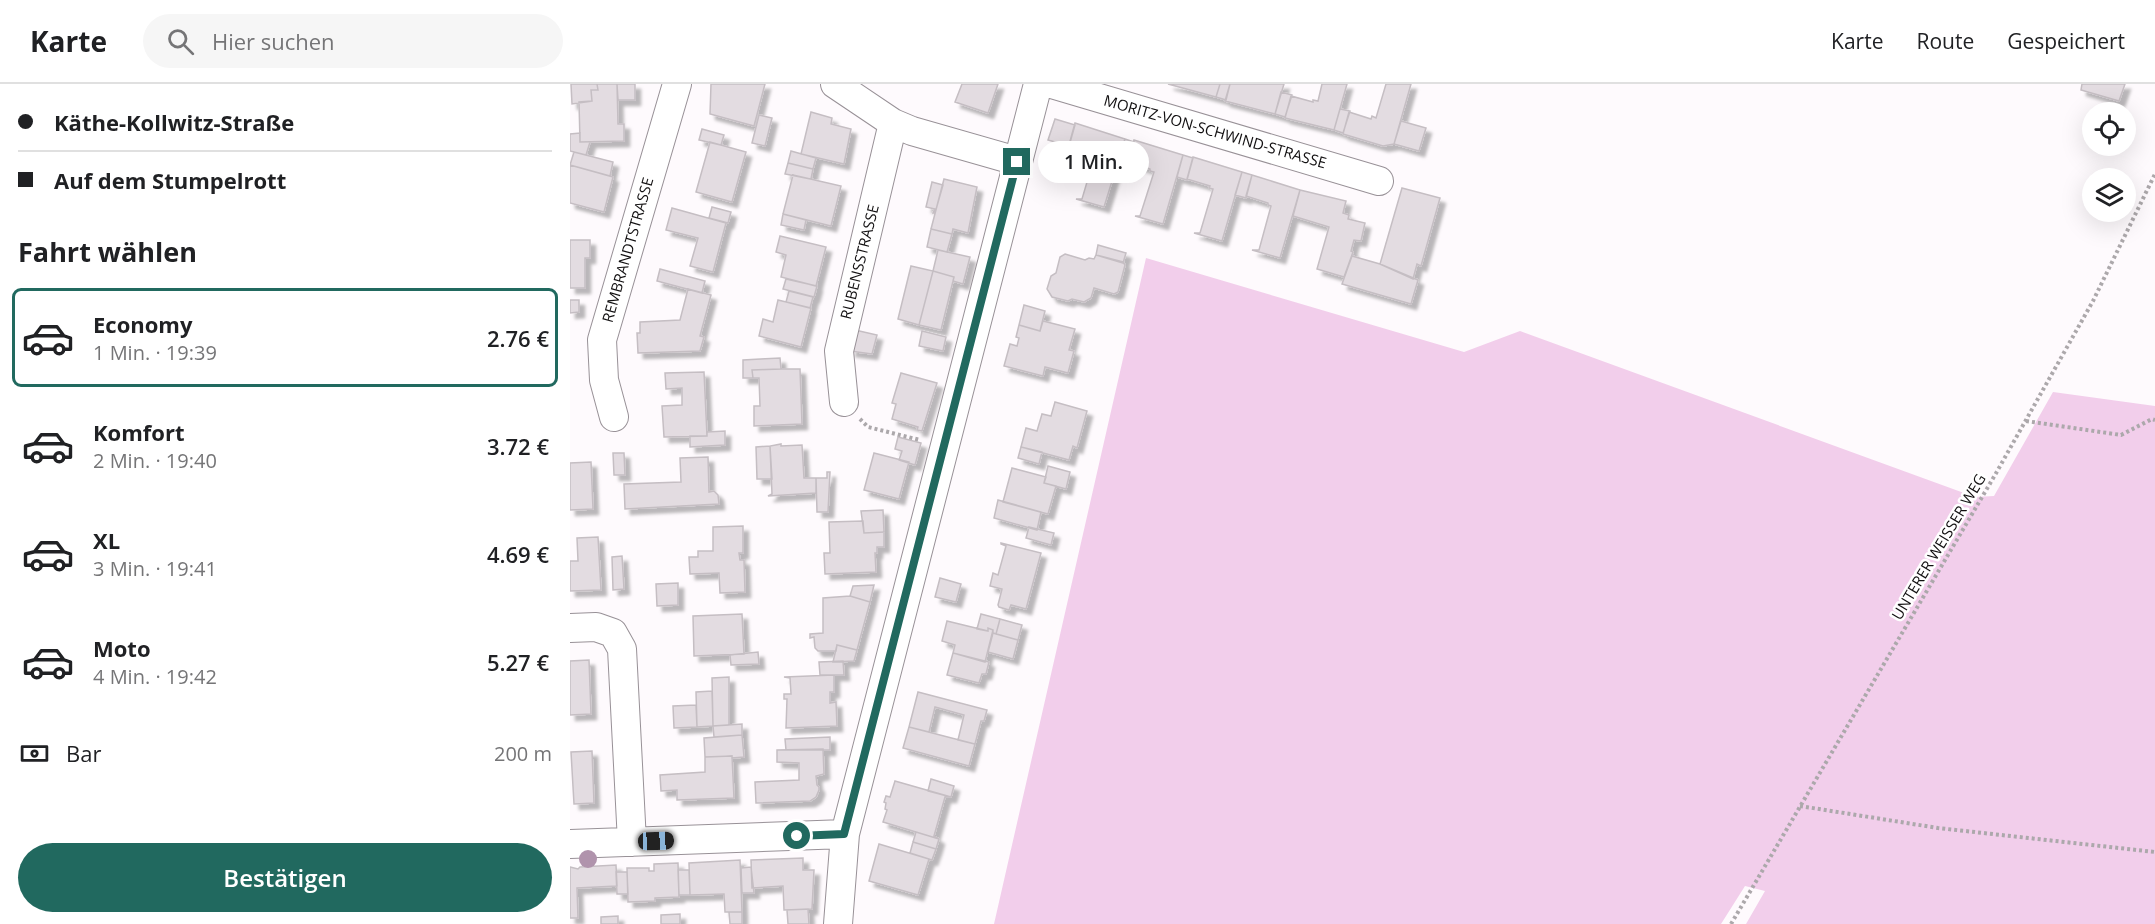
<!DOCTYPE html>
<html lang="de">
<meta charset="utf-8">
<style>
:root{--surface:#fff;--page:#f6f6f6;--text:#202124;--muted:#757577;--line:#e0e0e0;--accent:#21695f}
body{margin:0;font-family:"Open Sans",sans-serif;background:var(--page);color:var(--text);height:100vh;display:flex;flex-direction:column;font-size:22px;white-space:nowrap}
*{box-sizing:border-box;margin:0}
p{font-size:20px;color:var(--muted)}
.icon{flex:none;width:33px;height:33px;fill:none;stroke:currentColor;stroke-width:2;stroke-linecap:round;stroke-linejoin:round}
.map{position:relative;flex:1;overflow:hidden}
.details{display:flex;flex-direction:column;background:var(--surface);width:570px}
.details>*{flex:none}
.hud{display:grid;align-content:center;height:132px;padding:0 18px;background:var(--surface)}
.fabs{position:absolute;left:1512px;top:18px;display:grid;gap:12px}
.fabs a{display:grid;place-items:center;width:54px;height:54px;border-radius:50%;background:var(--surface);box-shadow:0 6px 24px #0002;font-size:30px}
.end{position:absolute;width:27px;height:27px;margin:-14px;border:8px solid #21695f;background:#fff;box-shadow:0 0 0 3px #fff}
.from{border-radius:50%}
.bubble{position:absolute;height:42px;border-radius:21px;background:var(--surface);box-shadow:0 6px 24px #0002;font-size:20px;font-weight:600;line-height:42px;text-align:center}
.car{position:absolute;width:18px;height:36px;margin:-18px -9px;border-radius:8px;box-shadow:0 0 4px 2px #0007;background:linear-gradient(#222 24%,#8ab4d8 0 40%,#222 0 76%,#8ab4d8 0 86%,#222 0)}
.hud b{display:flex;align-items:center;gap:21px;height:57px;font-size:22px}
.hud b+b{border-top:2px solid var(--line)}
.hud i{width:15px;height:15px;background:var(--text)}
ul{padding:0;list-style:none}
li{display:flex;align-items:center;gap:18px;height:99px;margin:0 12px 9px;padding:0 6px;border:3px solid transparent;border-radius:9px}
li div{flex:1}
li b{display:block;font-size:22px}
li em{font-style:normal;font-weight:600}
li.on{border-color:var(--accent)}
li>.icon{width:54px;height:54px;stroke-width:1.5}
h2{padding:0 18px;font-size:27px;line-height:72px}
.pay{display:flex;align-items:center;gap:15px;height:66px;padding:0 18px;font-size:22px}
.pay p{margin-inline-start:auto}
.primary-button{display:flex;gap:12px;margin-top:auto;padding:12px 18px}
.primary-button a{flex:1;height:69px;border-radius:36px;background:var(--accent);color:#fff;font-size:24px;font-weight:600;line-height:69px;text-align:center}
header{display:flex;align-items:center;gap:36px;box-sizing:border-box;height:84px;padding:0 30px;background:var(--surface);border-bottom:2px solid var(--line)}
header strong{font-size:28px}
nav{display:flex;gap:33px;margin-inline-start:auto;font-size:21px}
.search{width:420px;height:54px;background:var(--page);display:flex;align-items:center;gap:15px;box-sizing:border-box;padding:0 21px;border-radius:33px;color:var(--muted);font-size:22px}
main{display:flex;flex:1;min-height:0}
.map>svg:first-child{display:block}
.green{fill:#f2ceeb}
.building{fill:#e3dce1;stroke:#c5bec3;stroke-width:1.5;filter:url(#shadow)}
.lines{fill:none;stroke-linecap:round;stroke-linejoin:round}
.minor-casing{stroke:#989197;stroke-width:30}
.path{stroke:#aca8ab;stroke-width:4;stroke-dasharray:3 3;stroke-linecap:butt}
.minor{stroke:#fff;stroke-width:28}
.tree{fill:#b093ac}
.route{stroke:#21695f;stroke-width:8}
.labels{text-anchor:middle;stroke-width:5;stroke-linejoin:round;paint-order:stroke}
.street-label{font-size:15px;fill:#121011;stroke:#fff}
</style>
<header>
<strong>Karte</strong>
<div class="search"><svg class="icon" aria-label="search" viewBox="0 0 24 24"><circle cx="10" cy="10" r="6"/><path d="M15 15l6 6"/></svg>Hier suchen</div>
<nav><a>Karte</a><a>Route</a><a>Gespeichert</a></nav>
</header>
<main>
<section class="details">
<div class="hud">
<b><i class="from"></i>Käthe-Kollwitz-Straße</b>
<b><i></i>Auf dem Stumpelrott</b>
</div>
<h2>Fahrt wählen</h2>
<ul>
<li class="on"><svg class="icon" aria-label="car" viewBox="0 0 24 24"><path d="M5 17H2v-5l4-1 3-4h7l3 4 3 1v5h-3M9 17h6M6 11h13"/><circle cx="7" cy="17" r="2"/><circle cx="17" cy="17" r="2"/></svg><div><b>Economy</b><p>1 Min. · 19:39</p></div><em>2.76 €</em></li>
<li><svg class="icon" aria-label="car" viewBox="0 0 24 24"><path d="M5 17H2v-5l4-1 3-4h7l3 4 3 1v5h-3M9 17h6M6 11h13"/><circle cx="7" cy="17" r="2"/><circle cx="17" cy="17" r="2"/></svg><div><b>Komfort</b><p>2 Min. · 19:40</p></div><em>3.72 €</em></li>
<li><svg class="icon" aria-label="car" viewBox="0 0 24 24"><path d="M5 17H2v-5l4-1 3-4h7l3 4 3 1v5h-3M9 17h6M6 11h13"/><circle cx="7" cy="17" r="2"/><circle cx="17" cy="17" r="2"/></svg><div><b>XL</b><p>3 Min. · 19:41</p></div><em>4.69 €</em></li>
<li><svg class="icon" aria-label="car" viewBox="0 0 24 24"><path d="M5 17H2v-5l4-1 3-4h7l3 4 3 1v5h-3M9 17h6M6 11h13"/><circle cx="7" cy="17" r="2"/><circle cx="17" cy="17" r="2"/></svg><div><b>Moto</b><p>4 Min. · 19:42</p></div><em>5.27 €</em></li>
</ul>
<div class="pay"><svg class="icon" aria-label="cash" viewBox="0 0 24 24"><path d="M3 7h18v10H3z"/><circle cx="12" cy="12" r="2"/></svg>Bar<p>200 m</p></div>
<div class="primary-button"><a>Bestätigen</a></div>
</section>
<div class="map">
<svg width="1585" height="840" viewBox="0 0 1585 840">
<defs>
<filter id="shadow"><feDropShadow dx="5.5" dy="5.5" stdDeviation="1.5" flood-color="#0004"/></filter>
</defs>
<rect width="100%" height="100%" fill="#fefafd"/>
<path class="green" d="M576 174 894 268 950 247 1405 413 1424 412 1483 308 1585 322V840H1176L1195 807 1175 802 1151 840H424Z"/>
<path class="building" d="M1 0H27L28 6H21L22 17 2 20Z
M27 0H47L48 40H54V57L10 58 9 18 22 17 21 6H28Z
M47 0H65V16H48Z
M141 0H195L184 42 140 30Z
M392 0H428L418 29 385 18Z
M598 0H650L646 13Z
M650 0H660L656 16 646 13Z
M660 0H714L705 30 655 17Z
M752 0H777L764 46 715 34 721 12 743 18V16L748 17Z
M816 0H841L824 60 813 62 773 50 779 28 801 35 802 32 806 34Z
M1512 0H1555L1549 17 1511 6Z
M711 8 722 11 715 33 705 30Z
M770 25 780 27 773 49 764 46Z
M241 28 262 34 261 40 281 45 274 80 231 70Z
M189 31 202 34 195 62 182 59Z
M485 35 505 41 499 62 478 56Z
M831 37 856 44 849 67 824 60Z
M505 39 555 55 534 123 506 115H512L525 71 521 70V68L499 61Z
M132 45 154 51 151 61 129 56Z
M10 49V58H20L16 71 0 67V50Z
M555 55 564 58 558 79 548 76Z
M564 56 613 71 593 140 565 132H570L584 88 580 87V85L558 78Z
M140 58 176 68 162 118 126 108Z
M221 67 246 74 243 85 218 79Z
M4 68 43 78 40 92 0 81Z
M613 71 623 74 617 96 607 93Z
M623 73 672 88 652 157 624 149H630L643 105 639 104 640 102 617 95Z
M218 79 243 85 241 95 215 90Z
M0 81 43 93 34 128 0 119Z
M672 88 682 91 676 114 665 111Z
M223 91 271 102 261 142 213 130Z
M682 91 730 106 710 174 682 166H689L701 122 698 121V119L676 112Z
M374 95 407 103 398 149 383 145 382 150 361 145Z
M362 98 373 101 365 129H363L365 125 356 123Z
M832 104 870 114 851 182 847 180 843 195 810 180Z
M730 106 776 117 773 129 779 131 778 135 795 139 791 157 784 156 781 167 783 168 774 193 747 185 759 143 723 132Z
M142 123 161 128 158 139 139 134Z
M102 124 156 139 143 188 120 182 128 154 96 146Z
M213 130 236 136 234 146 211 141Z
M361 145 382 150 377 168 357 163Z
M210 152 256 163 246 202 211 193 216 171 206 168Z
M0 156H20V174H15V204H0Z
M528 161 556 169 553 179 526 171Z
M368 166 400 173 393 200 383 197 384 193 363 187Z
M495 170 515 176 519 174 524 175 526 171 553 178 555 181 548 208 544 210 524 204 521 214 514 218 502 215 498 217 482 213 477 205 481 192 486 189 490 173Z
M782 172 810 180 848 196 841 220 772 200Z
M341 182 363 187 349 241 328 235Z
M90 185 135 197 132 209 87 197Z
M363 187 384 193 371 246 349 241Z
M216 195 247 202 244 213 213 205Z
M118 205 141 211 130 252 134 253 130 267 68 269 67 249H70V238L110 236Z
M219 207 243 213 240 224 216 218Z
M0 216H9V228L0 229Z
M208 216 241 224 231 263 189 252 193 235 203 238Z
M454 221 475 227 470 247 449 241Z
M473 237 505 245 499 266 504 267 498 289 475 283 473 292 434 282 440 260 447 262 449 254 446 253 449 241 470 247Z
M285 246 307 251 302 270 280 267Z
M352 247 376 253 373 267 349 262Z
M210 274 211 285 182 286 183 294H173V276Z
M211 285H230L232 340 184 342V322H190L189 294H183L182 286Z
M134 288 137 352 94 353 92 322 112 321V304L96 305 95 289Z
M331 289 367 299 352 347 347 346 348 343 322 335 326 320 322 319Z
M485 318 517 327 507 364 503 362 499 376 451 363 456 344 467 347 472 330 481 332Z
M155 347V361L120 363V352H137V348Z
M328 353 351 359 345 381 329 376 332 367 325 365Z
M211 360V362L232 361 234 394H246V409L198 412 202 410 200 362Z
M200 362 202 395H187L186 363Z
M451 363 472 368 469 380 448 374Z
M43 369H54L55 391H44Z
M304 369 339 378 329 415 294 406Z
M138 373 139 408 144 407 148 411 149 420 55 425 54 400 111 398 110 374Z
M21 378 23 425 0 426V379Z
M478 382 500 388 496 405 474 399Z
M442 384 476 393 474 399 486 402 478 430 433 418Z
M257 388H260L258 428H247L246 394H257Z
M428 416 471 428 467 446 424 434Z
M313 426 314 448 294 449 291 427Z
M293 437 294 449 314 448V463H307V469H305L306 488 255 490 254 469H260L259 438Z
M173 442V469H169L170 476H174L175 508 150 509 149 489 120 490 119 473H128V467H143V443Z
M459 443 484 449 481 461 456 454Z
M28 453 31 506 0 507V477H8L7 454Z
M431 459 471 469 456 525 441 521 439 526 429 523 428 521 432 505 420 502 423 489 428 491 436 462 431 460Z
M52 472 54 505 43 506 42 473Z
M370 494 391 500 386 518 365 513Z
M108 499V521L87 522 86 500Z
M304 501 300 518 280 512 283 502Z
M280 512 300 518 287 566 267 561 266 567H248L245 564 244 553 240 554V550L253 549V514Z
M172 530 174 570 124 572 123 532Z
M411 530 430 535 426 550 423 549V546L418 544V547L407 545Z
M430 535 452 541 448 556 426 550Z
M377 537 418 547V544L423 546 415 578 383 569 385 561 372 557Z
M423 549 448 556 443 575 418 568Z
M267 561 287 566 284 577 263 578Z
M188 568 189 580 161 581 160 571Z
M383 569 419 578 416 590H412L409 599 377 591Z
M19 576 21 630 0 631V577Z
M273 577 274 591H250L249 578Z
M264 591V608H260V619L266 618 267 642 216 644 217 615H214V610H221L220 594 214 593Z
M159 593V641L143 642 142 594Z
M142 607 143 642 127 643 126 608Z
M348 608 417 626 414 637H411L405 660 388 656 394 631 365 623 359 648 339 643Z
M126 621 127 643 104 644 103 622Z
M172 640V651L144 653 143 642Z
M339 643 405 660 399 682 333 664Z
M172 651 174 673 162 674V672L135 673 134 654Z
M260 653V666H216L215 655Z
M253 665 254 690 246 692 247 701 249 703V706L246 713 240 717 186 719 185 698 229 696V679L207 678V666Z
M22 667 24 719 4 720 1 668Z
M162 672 164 714 107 716V706L91 707 90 691 135 688V673Z
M361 695 384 702 381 713 358 707Z
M325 697 381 713H375L364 752 369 755 313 738 317 726 315 725 316 719 314 718 316 712 320 713Z
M346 748 369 755 366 765 343 758Z
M343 758 366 765 362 776 340 769Z
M309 760 359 775 348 811 299 797Z
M233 774V786H244L242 825 214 826 213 802 182 804 181 776Z
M170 776 172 828H155L154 810 120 811 119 779Z
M108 779 109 813 85 814V817L58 818 57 784H79V787H84V780Z
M46 781 47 802 7 804 8 834H0V783L8 785 10 783Z
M181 783 184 809H172L171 784Z
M108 786H119L120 811H109Z
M46 788H57L58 810H47Z
M238 825 239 840H218L217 826Z
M159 828H172V840H160Z
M110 830V840H91V831Z
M48 832V840H31V833Z"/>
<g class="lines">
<defs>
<path id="minor" d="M265 0 323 39 342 47 447 77
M482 0 809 97
M274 318 269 267 323 39
M44 333 34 296 32 256 107 0
M0 544 26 543 43 549 52 565 62 758
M0 760 275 750
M268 840 275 750 468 0"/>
</defs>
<use href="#minor" class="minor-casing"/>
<path class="path" d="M290 335 298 343 350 356
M1456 337 1551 351 1582 335 1585 336
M1230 722 1368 744 1585 768
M1161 840 1425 391 1523 217 1585 90"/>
<use href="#minor" class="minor"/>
</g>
<circle class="tree" cx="18" cy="775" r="9"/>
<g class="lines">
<path class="route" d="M227 752 274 750 447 78"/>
</g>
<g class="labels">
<g class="street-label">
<text transform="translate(645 48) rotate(16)" y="5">MORITZ-VON-SCHWIND-STRASSE</text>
<text transform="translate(58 166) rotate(-74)" y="5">REMBRANDTSTRASSE</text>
<text transform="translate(290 178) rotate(-76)" y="5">RUBENSSTRASSE</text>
<text transform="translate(1369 463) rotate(-59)" y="5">UNTERER WEISSER WEG</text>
</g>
</g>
</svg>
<div class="fabs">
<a><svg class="icon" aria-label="locate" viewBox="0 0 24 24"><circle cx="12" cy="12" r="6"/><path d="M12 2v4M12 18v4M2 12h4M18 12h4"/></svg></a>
<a><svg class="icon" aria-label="layers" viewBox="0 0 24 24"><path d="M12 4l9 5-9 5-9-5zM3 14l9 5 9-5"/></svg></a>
</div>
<i class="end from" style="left:227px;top:752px"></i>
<i class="end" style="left:447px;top:78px"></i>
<div class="bubble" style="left:468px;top:57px;width:111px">1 Min.</div>
<i class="car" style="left:86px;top:757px;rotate:88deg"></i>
</div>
</main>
